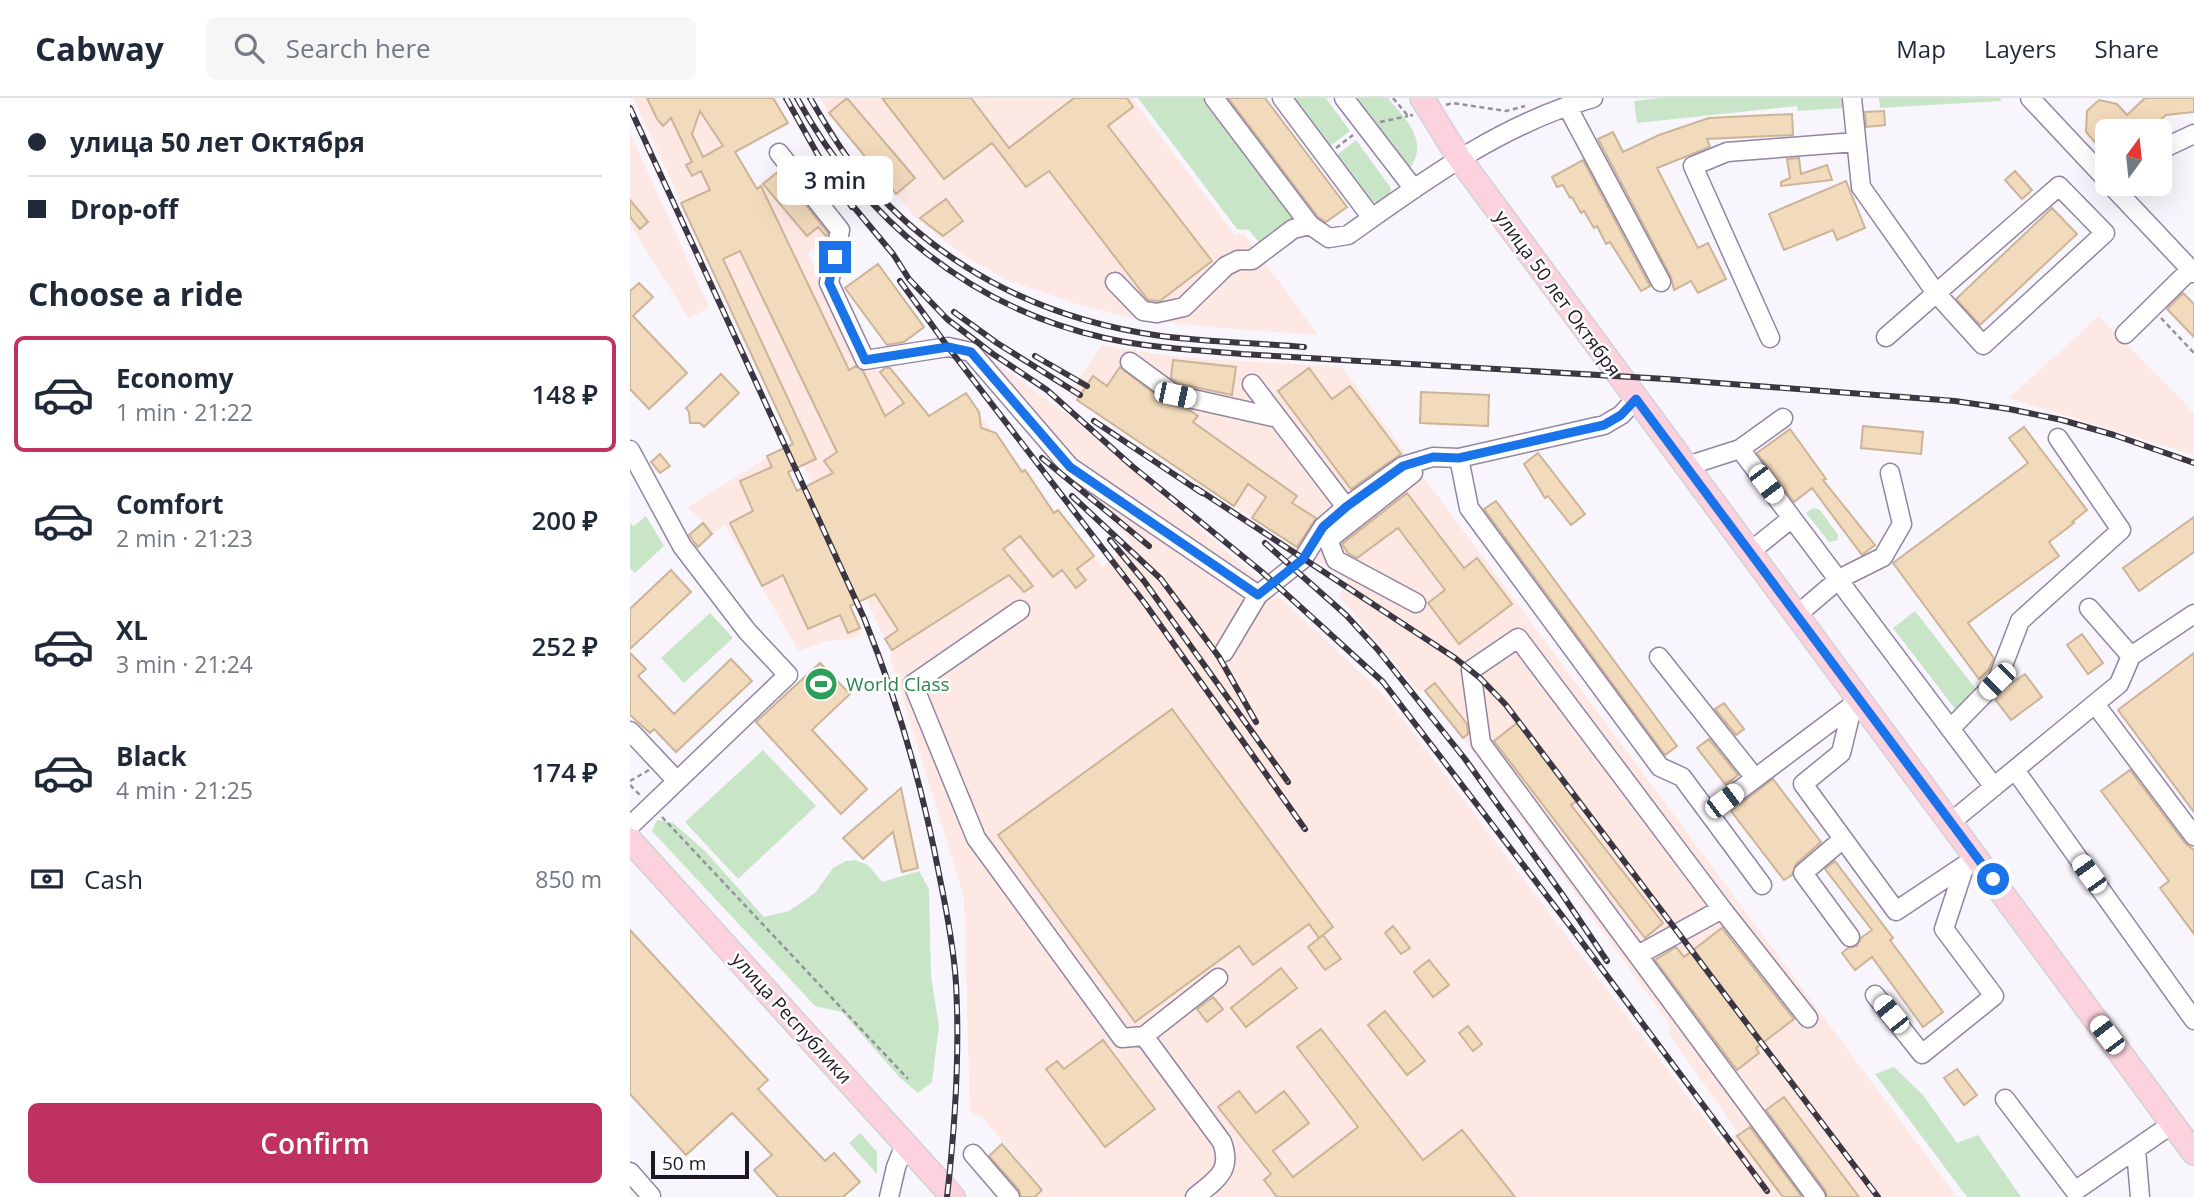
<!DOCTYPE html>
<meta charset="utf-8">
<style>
:root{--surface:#fff;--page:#f6f6f7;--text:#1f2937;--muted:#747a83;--line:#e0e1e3;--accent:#be3161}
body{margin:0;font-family:"Open Sans",sans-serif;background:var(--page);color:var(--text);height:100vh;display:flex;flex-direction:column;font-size:26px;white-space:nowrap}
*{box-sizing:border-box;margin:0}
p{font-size:23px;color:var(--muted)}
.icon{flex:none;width:38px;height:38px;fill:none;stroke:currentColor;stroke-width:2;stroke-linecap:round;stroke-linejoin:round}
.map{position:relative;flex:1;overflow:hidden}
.details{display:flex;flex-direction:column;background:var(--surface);width:630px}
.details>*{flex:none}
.guide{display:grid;align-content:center;height:154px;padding:0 28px;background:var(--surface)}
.needle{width:46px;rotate:15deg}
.fabs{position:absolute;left:1465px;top:21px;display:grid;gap:14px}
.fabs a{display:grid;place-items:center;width:77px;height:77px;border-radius:10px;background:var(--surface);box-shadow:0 7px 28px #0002;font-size:35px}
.scale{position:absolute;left:21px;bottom:18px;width:98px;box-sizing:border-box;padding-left:7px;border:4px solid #1d1723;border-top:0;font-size:19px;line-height:24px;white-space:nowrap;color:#1d1723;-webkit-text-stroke:5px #fff;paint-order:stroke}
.end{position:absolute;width:32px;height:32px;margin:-16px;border:9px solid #1a73e8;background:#fff;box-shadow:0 0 0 4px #fff}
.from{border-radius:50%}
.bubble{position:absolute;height:49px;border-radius:10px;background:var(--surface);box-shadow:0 7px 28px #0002;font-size:23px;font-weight:600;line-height:49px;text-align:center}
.car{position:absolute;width:21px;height:42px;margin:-21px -10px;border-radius:9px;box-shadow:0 0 5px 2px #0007;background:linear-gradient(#fff 24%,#345 0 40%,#fff 0 76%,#345 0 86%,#fff 0)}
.guide b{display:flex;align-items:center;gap:24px;height:66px;font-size:26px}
.guide b+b{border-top:2px solid var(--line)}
.guide i{width:18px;height:18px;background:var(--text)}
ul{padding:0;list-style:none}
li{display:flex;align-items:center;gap:21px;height:116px;margin:0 14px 10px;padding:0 14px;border:4px solid transparent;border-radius:10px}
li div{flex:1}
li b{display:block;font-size:26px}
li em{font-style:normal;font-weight:600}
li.on{border-color:var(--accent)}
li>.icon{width:63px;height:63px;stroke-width:1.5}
h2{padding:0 28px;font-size:32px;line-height:84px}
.pay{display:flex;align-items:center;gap:18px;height:77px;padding:0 28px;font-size:26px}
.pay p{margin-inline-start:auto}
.primary-button{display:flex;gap:14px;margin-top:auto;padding:14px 28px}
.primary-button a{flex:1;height:80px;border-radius:10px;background:var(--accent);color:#fff;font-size:28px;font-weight:600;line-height:80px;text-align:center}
header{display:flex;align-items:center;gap:42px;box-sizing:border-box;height:98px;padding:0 35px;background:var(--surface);border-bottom:2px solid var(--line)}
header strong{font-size:33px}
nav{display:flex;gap:38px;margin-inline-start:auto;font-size:24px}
.search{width:490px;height:63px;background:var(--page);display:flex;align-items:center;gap:18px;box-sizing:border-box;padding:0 24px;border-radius:10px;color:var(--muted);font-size:26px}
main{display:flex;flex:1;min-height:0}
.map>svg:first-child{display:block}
.industrial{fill:#fde8e3}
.green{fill:#c8e5c8}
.building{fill:#f2dabc;stroke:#cbb497;stroke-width:2;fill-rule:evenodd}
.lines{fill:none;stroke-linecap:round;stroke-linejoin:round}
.minor-casing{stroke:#9284a3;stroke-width:21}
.major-casing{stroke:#d2d1d3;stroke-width:26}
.path{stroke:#95919a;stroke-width:2.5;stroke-dasharray:5 3.5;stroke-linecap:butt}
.minor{stroke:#fff;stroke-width:18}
.major{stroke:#fdd2df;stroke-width:23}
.rail-casing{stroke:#3b3641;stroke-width:6}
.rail{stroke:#fff;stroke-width:3.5;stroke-dasharray:10;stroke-linecap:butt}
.route{stroke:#1a73e8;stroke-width:9}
.labels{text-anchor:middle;stroke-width:5;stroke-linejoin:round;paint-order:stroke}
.street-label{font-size:19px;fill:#1d1723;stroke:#fff}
.leisure-label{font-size:19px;fill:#27864d;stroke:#fff;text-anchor:start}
</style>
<header>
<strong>Cabway</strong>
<div class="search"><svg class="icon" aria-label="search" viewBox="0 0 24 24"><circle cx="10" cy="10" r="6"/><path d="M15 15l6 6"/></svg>Search here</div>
<nav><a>Map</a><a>Layers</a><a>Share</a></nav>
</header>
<main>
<section class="details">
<div class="guide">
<b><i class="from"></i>улица 50 лет Октября</b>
<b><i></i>Drop-off</b>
</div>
<h2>Choose a ride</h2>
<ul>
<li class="on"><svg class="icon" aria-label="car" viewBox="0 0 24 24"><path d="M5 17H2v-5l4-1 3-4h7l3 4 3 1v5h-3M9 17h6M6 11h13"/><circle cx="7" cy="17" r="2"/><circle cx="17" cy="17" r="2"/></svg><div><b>Economy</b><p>1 min · 21:22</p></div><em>148 ₽</em></li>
<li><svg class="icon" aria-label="car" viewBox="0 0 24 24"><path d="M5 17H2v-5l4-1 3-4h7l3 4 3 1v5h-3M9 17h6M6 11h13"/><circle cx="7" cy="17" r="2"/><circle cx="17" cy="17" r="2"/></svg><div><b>Comfort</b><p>2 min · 21:23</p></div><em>200 ₽</em></li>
<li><svg class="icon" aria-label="car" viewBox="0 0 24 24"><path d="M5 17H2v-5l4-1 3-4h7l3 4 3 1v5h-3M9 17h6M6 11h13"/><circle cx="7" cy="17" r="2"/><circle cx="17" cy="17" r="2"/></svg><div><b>XL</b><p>3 min · 21:24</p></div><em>252 ₽</em></li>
<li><svg class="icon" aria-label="car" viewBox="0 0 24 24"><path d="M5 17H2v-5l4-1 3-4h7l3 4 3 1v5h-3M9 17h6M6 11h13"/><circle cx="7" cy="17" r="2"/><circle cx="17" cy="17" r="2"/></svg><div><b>Black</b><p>4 min · 21:25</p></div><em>174 ₽</em></li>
</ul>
<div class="pay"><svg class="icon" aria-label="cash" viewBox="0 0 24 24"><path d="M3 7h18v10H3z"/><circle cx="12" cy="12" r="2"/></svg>Cash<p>850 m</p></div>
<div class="primary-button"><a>Confirm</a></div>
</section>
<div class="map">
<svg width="1564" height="1099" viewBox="0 0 1564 1099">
<rect width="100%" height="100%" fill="#f8f6fc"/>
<path class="industrial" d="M3 0H145L158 25 103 55 126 89 152 68 206 132 178 156 230 267 244 269 250 274 258 268 299 317 336 295 362 334 385 363 395 372 424 415 428 412 473 469 502 444 331 259 332 240 445 322 655 504 747 590 762 607 1093 1045 1108 1035 1039 936 1040 927 833 640 795 593H788L709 498 717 481 544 369 439 296 472 247 548 259 712 269 1327 1099H407L415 1092 351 1018H345L340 1012 334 799 260 559 262 552 255 541 173 367Z
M190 0H502L605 137 613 135 688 237 590 230 501 220 447 206 377 182 329 154 286 120 199 15Z
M0 35 79 209 59 221 0 126Z
M1469 218 1564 315V357L1379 300Z
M148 353 230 530 231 536 220 541 193 544 169 553 95 427 83 435 58 409Z"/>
<path class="green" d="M508 0H579L671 121 632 148 619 132 607 131Z
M663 0H696L720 33 699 49Z
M722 0H758C776 22 801 44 778 73Z
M1030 0H1212V10L1168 13 1167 8 1007 25 1004 3Z
M1249 0H1370L1371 3 1250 10Z
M726 42 761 90 760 95 748 105 741 103 707 57Z
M1183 410 1190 412 1208 437 1207 442 1199 444 1176 415Z
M16 418 34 448 5 475 0 470V425L4 428Z
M1285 513 1349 595 1326 612 1263 530Z
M80 515 103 540 54 585 31 560Z
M133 652 186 708 108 781 55 724Z
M27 722 43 725 75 753 134 819 159 813 185 795 203 770 216 763 225 762 238 767 252 784 289 773 299 791 301 878 309 928 302 984 288 995 270 980 212 914 185 908 22 733Z
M1264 969 1293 997 1327 1045 1348 1037 1391 1099H1337L1245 976Z
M230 1035 247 1054V1076L219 1045Z"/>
<path class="building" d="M17 0H143L158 25 105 54 127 91 131 88 219 272 226 268 233 273 255 318 274 305 250 274 255 270H260L299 318 336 295 349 314 351 330 366 335 392 374 395 372 424 415 428 412 464 458 447 471 456 482 446 490 432 472 423 479 390 438 373 451 403 488 394 494 379 477 262 552 255 541 268 532 245 496 220 508 230 530 218 535 210 517 178 531 153 477 132 488 100 425 123 413 110 383 142 369 137 358 163 346 51 105 80 92 71 73 62 78 56 67 62 64 41 20 33 28 27 21ZM70 13 93 48 73 59 62 36ZM110 153 207 354 194 363 203 375 167 393 158 374 186 361 93 161Z
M217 0 285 80 266 96 199 15Z
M252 0H341L379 50 444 0H497L503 9 478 28 582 163 530 203 518 202 419 73 396 89 362 45 314 81Z
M598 0H635L717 109 696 124 688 119Z
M1515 0H1564V14L1536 17 1518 33H1477V58L1456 34 1457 13 1469 2 1487 6 1497 17Z
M1254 13 1255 27 1236 29 1235 14Z
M1162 16 1163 37 1077 41 1080 49 1027 70 1068 150 1078 145 1096 181 1068 195 1061 183 1044 192 1041 179 968 41 983 34 993 54 1029 37 1079 20Z
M1169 60 1171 76 1197 67 1202 82 1151 88V84L1160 80 1157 61Z
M953 62 1020 188 1011 193 980 144 976 146 967 128 964 130 954 113 951 115 942 99 940 100 933 87 927 89 922 79Z
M149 73 198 135 196 138 188 129 177 138 133 86Z
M1385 73 1402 92 1392 101 1375 82Z
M1216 83 1235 130 1207 142 1203 132 1154 152 1139 116Z
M316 101 333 123 313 138 290 120Z
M0 102 18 124 10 131 0 119Z
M1422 110 1447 136 1350 227 1326 201Z
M248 166 294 229 274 244 257 247 215 190Z
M9 185 23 199 3 218 57 275 19 311 0 291V193Z
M1553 195 1564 206V239L1537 211Z
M543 262 606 269 602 297 550 286 541 280Z
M490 269 538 306 559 312 568 318 563 324 667 398 662 405 686 420 667 449 622 420 636 399 618 386 604 408 447 302 463 278 477 288Z
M679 270 702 301 720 288 771 356 721 391 648 293Z
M91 276 109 295 74 329 70 325H60L59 314 56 310Z
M791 294 859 297 858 328 790 325Z
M1233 328 1293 334 1291 356 1231 350Z
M1394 329 1457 412 1442 424 1444 425 1419 444 1429 458 1338 525 1364 560 1358 573 1349 581 1263 465 1398 365 1379 340Z
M1160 331 1196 381 1193 382 1245 447 1232 457 1182 390 1164 404 1127 355Z
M908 355 955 416 941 427 918 398 915 400 894 366Z
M30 356 40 368 30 375 21 364Z
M777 395 834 470 847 460 882 506 829 546 798 505 815 492 768 430 727 460 718 455 712 446Z
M866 403 1047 648 1035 657 854 411Z
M1564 419V454L1509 493 1493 470Z
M73 425 82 436 68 449 59 437Z
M41 472 61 494 0 551V511Z
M1452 536 1473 565 1458 576 1437 547Z
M0 555 16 571 8 578 44 616 101 561 122 583 46 654 24 631 20 635 0 617Z
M1564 555V714L1488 612Z
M190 565 220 596 182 632 237 691 211 716 126 624Z
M1395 576 1412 599 1381 622 1365 601 1376 589Z
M805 585 837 626 838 636 833 640 795 593Z
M1094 605 1114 631 1106 637 1085 611Z
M542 611 703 829 689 840 679 826 623 867 609 848 505 924 368 737Z
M887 625 947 703 941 707 1033 825 1015 840 864 643Z
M1079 641 1108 677 1096 687 1067 650Z
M1500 672 1555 745 1564 752V836L1530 790 1539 783 1471 693Z
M1143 681 1191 744 1166 766 1162 777 1154 782 1101 713Z
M271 690 288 770 272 774 263 734 233 761 213 740Z
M1205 763 1263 840 1260 842 1313 914 1293 929 1242 859 1225 872 1212 855 1218 850 1227 848 1231 840 1242 832 1195 771Z
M763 828 780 850 771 856 755 835Z
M1092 830 1164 921 1126 950 1129 955 1107 972 1025 862 1046 849 1054 859Z
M0 832 138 982 128 991 195 1063 204 1055 230 1084 213 1099H148L124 1072 142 1057 102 1015 56 1057 0 996Z
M693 837 711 861 695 872 678 849Z
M799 862 819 887 803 899 784 874Z
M651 870 667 890 616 929 601 910Z
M583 899 593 911 577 924 567 911Z
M755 913 795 963 777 977 738 927Z
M838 928 852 946 843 953 829 935Z
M691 931 793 1062 832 1032 885 1099H647L634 1082 641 1076 588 1009 609 993 626 1015 654 993 679 1025 643 1053 663 1079 728 1029 667 949Z
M473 942 525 1011 475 1049 416 971 427 963 434 971Z
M1327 971 1347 997 1334 1007 1314 980Z
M1154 999 1229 1099H1197L1195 1092 1136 1012Z
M1120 1029 1172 1099H1153L1107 1038Z
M372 1046 412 1092 405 1099H391L389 1092 359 1058Z"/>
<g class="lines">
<defs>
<path id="minor" d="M584 0 680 127 699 140 718 137C794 83 871 26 963 0
M652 0 742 120
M714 0 784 91
M1222 0 1231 89 1306 195 1353 247 1475 135 1429 88 1256 239
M1400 0 1477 82
M937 8 1031 184
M1530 52 1564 36
M149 55 210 132 199 185 235 262 318 249 341 254 440 369 628 497 673 461 693 429 716 409 773 368 803 359 829 360 974 327 991 317 1006 301
M1480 86 1564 175
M485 184 513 213 527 215 554 209 596 168 608 162H622L663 131 680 127
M1495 236 1561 171
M1140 240 1063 68 1097 54 1226 44
M500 264 545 297 648 320
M622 286 716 409
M1110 351 1153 320
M0 352 52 448 117 533 158 577 0 728
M829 360 839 410 1030 669 1052 679 1132 787
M1057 368 1110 351 1364 689
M783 375 698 442 706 462 786 505
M1121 453 1162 420
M390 512 283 586 346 740 492 940 514 938
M1167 517 1209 481 1253 459 1272 426 1260 375
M594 554 628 497
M1501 558 1564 516
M1029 559 1125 680
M1223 606 1211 655 1173 686 1266 813 1347 759
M1465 606 1564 738
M1320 631 1367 583 1390 523 1491 432 1428 340
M0 633 47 683
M1385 672 1564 922
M1079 715 1227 604
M1321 724 1489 586 1501 558 1459 510
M1213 741 1173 775 1220 839
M1008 857 1092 811
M1245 897 1292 956 1364 898 1314 831 1335 767
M1178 920 1092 811 888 540 841 572 851 645 1186 1099
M1375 1001 1445 1093 1542 1026
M1506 1052 1510 1099
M343 1056 380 1099
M0 1074 21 1098
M259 1099 266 1069 275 1046
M565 1099C585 1082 603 1074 592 1044L514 938 588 880"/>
<path id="major" d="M792 0 829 60 1564 1055
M0 742 323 1099"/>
</defs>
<use href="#minor" class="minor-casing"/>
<use href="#major" class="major-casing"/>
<path class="path" d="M763 0 778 18 783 17
M816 7 822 5 876 13 895 8
M750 24 778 18
M706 50 723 37
M1531 220 1564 255
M0 683 19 672
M0 687 10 697
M32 719 278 981"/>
<use href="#minor" class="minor"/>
<use href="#major" class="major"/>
<defs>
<path id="rail" d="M156 0 188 57 222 109
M167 0C233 121 340 210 475 240 520 250 566 252 612 256L1036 281 1325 303 1379 311 1432 322 1484 337 1564 365
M180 0C194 24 209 50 226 71 304 167 409 221 531 238 578 244 626 245 674 249
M0 10 234 520C268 604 293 691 310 781 317 815 324 851 326 886 330 957 325 1029 317 1099
M218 102 263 156 279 181 317 221 363 256 417 292 502 368 632 474 753 584 943 832 1137 1093
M270 183 318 249 516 507 675 731
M324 214 367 245 450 297
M405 258 457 288
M464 323 572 395
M412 360 519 448
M566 390 825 560 850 580 876 607 1248 1099
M442 398 531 481 589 559 626 624
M480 442 514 483 658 684
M635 445 716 517 748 552 835 661 932 796 977 863"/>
</defs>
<use href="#rail" class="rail-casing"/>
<use href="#rail" class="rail"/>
</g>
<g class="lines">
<path class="route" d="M205 159 199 185 235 262 318 249 341 254 440 369 628 497 673 461 693 429 716 409 773 368 803 359 829 360 974 327 991 317 1006 301 1363 781"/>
</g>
<defs>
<symbol id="stadium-disc" viewBox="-11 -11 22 22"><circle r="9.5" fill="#2e9e5b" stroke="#fff"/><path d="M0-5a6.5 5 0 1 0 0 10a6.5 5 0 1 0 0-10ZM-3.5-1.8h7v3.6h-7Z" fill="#fff"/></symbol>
</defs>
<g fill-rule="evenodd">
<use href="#stadium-disc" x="172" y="567" width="38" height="38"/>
</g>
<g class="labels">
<g class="street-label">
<text transform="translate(928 195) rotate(54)" y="7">улица 50 лет Октября</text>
<text transform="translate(162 920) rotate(48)" y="7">улица Республики</text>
</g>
<g class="leisure-label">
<text x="216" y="593">World Class</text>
</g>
</g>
</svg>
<div class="fabs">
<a><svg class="needle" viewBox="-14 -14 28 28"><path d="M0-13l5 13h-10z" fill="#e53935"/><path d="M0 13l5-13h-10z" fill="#747a83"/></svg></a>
</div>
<div class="scale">50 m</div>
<i class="end from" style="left:1363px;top:781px"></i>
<i class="end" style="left:205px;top:159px"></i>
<div class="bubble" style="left:147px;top:58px;width:116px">3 min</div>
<i class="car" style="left:545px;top:297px;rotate:102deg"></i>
<i class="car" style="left:1136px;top:386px;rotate:143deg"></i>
<i class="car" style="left:1367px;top:583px;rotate:225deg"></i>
<i class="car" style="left:1094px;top:703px;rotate:53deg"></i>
<i class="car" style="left:1459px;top:776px;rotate:324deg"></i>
<i class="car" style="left:1261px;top:916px;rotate:321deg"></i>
<i class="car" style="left:1477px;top:937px;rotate:323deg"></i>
</div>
</main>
